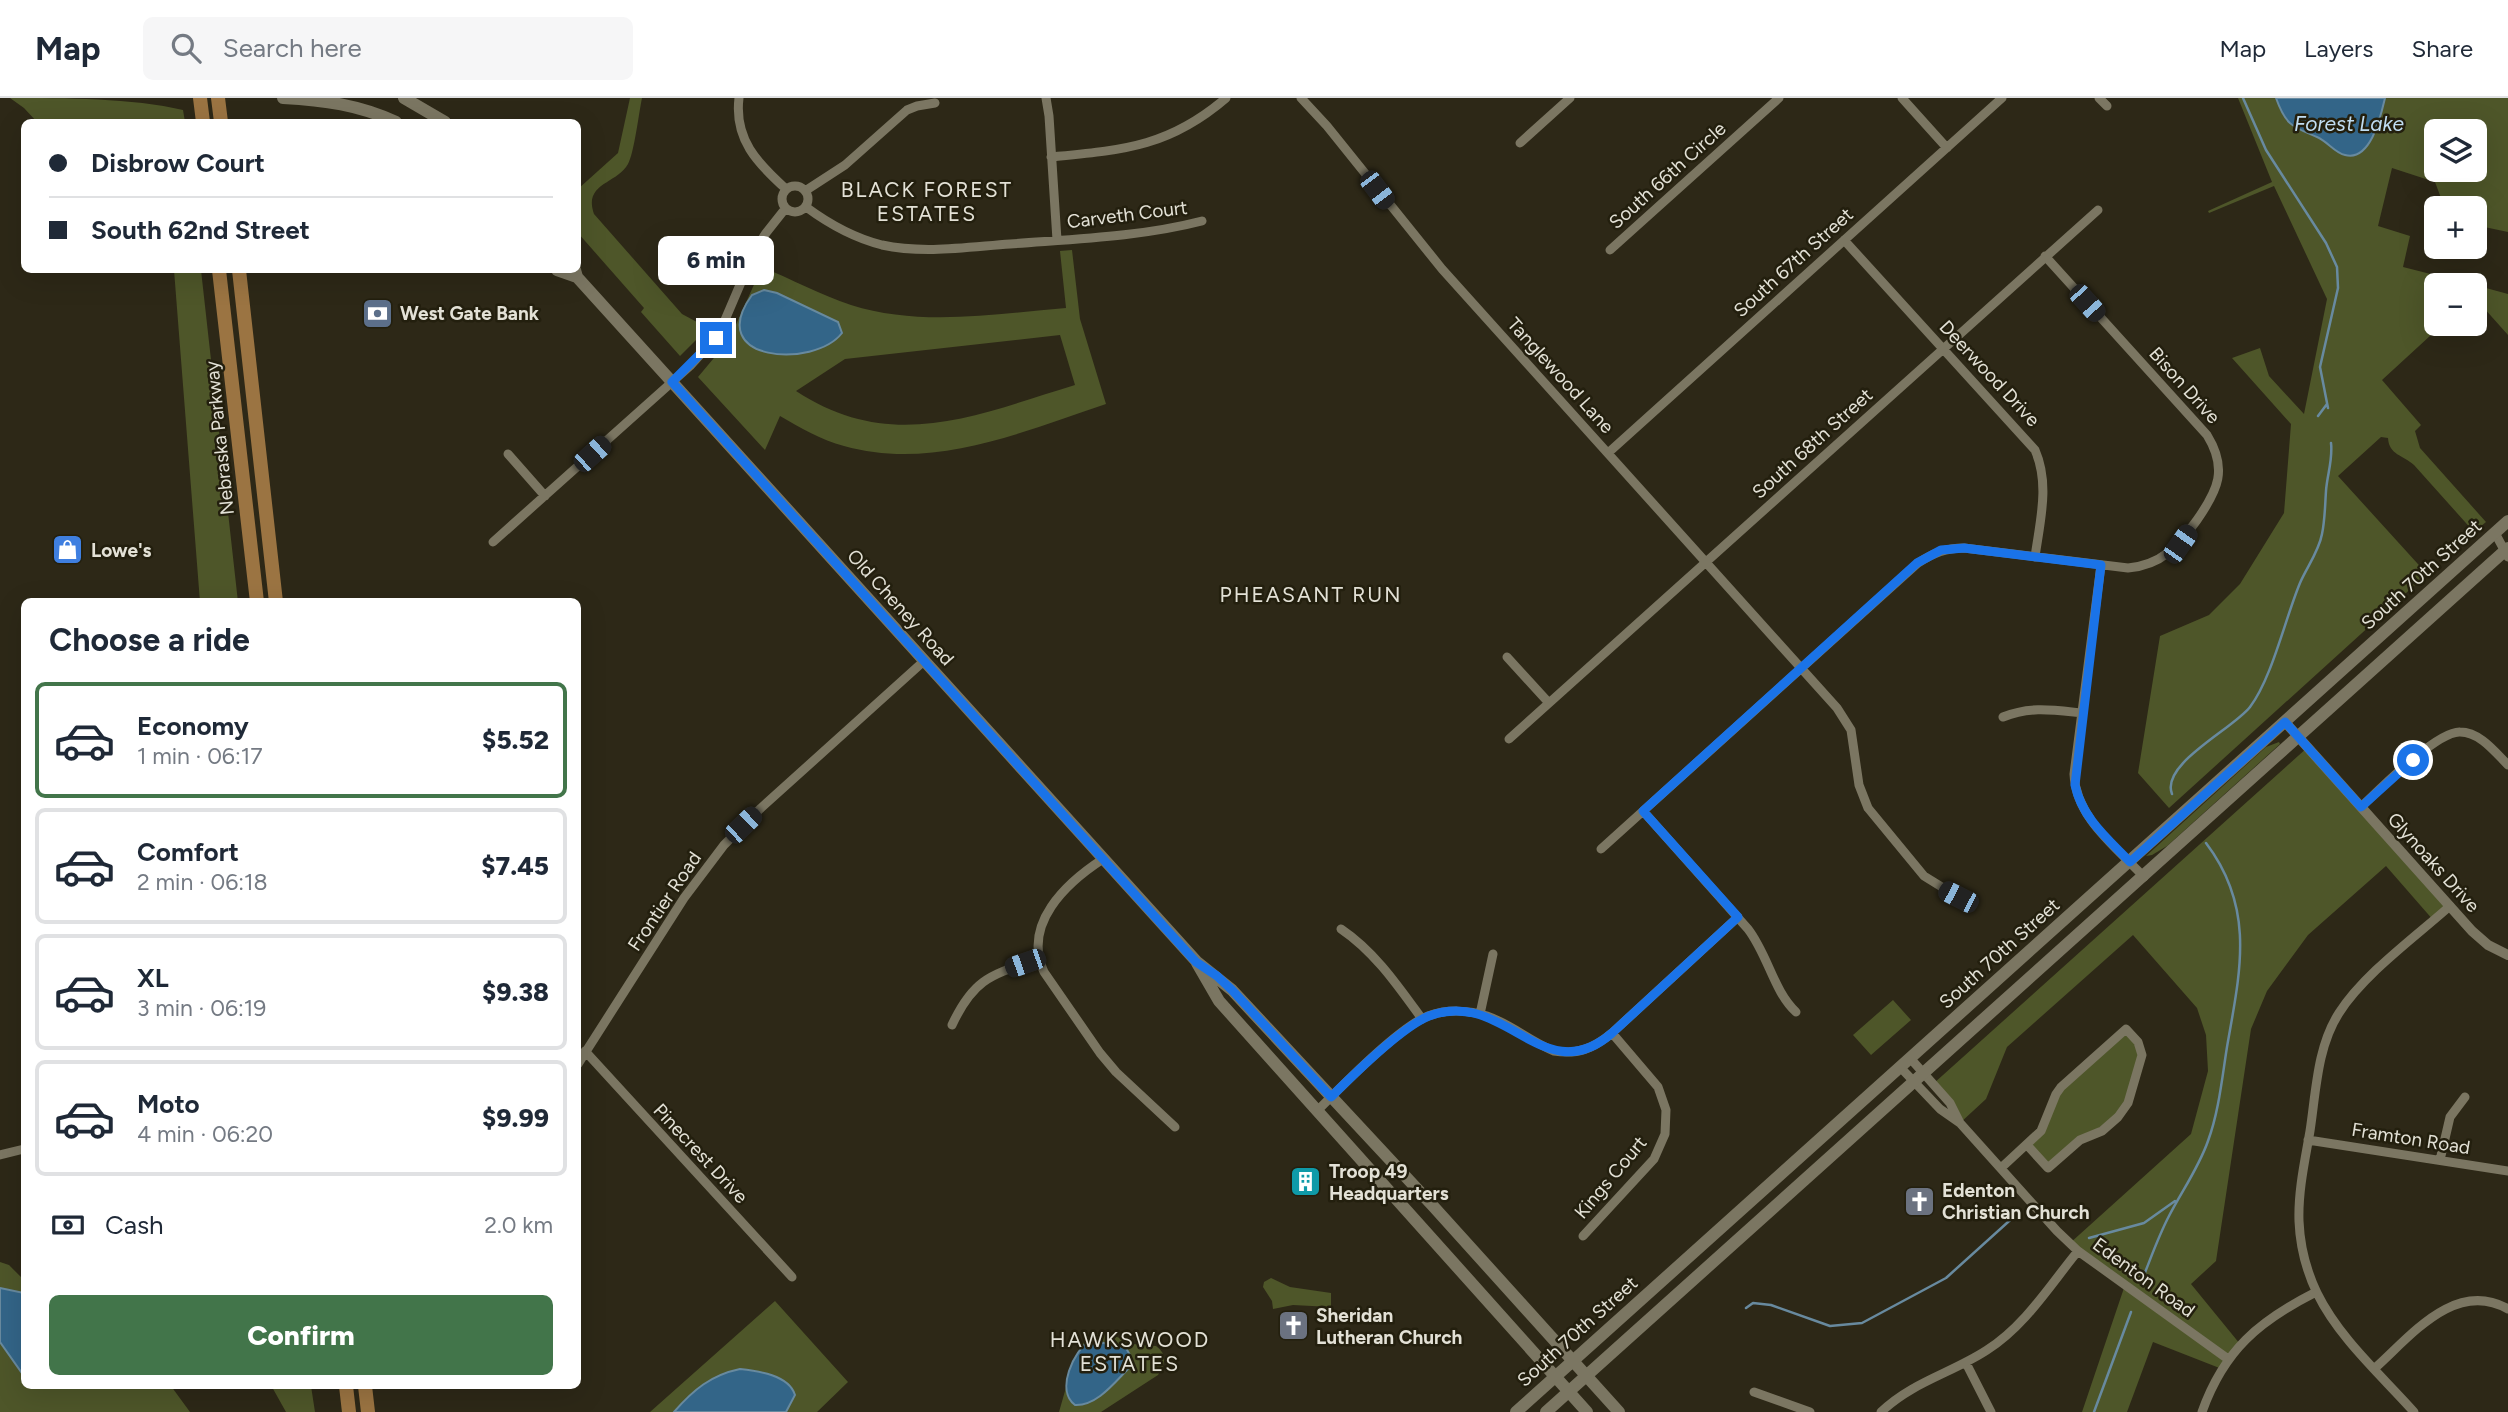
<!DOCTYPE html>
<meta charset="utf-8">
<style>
:root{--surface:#fff;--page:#f6f6f7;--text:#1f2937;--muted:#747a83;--line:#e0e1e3;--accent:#42754a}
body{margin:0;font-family:Figtree,sans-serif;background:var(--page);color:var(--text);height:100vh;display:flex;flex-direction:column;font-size:26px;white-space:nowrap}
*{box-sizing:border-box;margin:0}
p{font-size:23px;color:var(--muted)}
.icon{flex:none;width:38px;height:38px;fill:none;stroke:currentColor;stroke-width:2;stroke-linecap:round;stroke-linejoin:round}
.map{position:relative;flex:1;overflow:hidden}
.side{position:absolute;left:21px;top:500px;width:560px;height:791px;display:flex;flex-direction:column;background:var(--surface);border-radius:10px;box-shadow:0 7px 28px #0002}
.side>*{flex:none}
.top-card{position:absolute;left:21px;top:21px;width:560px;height:154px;border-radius:10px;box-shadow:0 7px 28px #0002;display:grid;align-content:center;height:154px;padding:0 28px;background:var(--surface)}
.fabs{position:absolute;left:2424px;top:21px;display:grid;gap:14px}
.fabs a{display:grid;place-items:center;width:63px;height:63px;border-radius:10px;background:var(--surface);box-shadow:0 7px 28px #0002;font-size:35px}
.end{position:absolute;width:32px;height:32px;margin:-16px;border:9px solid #1a73e8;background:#fff;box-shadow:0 0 0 4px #fff}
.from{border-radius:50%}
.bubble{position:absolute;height:49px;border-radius:10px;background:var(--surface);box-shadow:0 7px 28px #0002;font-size:23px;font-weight:800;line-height:49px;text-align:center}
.car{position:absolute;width:21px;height:42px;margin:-21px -10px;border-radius:9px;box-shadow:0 0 5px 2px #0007;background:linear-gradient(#222 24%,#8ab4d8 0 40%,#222 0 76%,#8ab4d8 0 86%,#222 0)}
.top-card b{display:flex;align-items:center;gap:24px;height:66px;font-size:26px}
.top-card b+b{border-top:2px solid var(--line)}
.top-card i{width:18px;height:18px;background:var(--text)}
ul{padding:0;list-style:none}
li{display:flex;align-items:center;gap:21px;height:116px;margin:0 14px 10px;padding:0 14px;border:4px solid var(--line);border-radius:10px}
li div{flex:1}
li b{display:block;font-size:26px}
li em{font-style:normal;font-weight:800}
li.on{border-color:var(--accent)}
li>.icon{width:63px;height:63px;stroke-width:1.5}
h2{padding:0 28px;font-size:32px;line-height:84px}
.pay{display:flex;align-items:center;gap:18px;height:77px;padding:0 28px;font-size:26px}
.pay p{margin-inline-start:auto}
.cta{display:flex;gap:14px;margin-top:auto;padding:14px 28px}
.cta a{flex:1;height:80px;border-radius:10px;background:var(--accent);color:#fff;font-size:28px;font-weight:800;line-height:80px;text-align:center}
header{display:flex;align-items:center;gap:42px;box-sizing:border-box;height:98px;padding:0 35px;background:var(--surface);border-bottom:2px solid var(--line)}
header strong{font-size:33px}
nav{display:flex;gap:38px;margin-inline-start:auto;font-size:24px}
.search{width:490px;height:63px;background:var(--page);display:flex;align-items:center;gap:18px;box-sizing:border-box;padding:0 24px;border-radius:10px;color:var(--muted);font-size:26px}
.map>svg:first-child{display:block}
.green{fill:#4e5629;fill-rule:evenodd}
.water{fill:#336588;stroke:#688a9f;stroke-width:2}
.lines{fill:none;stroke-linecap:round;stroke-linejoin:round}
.stream{stroke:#688a9f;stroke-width:2.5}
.minor{stroke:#7b7662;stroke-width:9}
.tertiary{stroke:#7b7662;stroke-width:10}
.secondary{stroke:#7b7662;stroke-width:12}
.primary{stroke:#9b7442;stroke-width:14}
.route{stroke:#1a73e8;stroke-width:9}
.labels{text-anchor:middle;stroke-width:5;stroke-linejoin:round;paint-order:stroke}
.street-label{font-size:19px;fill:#e3e1d6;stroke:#231f0e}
.poi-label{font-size:19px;font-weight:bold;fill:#e3e1d6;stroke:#231f0e;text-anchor:start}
.water-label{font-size:21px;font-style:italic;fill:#c0ddf2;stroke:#231f0e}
.neighbourhood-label{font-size:21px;letter-spacing:2px;fill:#e3e1d6;stroke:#231f0e}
</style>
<header>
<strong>Map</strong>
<div class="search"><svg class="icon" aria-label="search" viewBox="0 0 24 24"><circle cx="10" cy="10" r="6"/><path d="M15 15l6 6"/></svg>Search here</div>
<nav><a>Map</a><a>Layers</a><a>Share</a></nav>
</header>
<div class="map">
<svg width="2508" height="1314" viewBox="0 0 2508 1314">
<rect width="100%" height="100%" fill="#2d2817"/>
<path class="green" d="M10 0C64 0 133 0 183 12L185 24H37L24 10Z
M630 0H642C639 14 634 56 628 66 617 86 583 85 594 116L682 216 708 230 680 258 641 214 644 210 578 135V91L618 55Z
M2238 0H2508V134L2475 127 2474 110 2436 111 2441 100 2435 84 2392 70 2378 128 2410 138 2403 169 2474 187H2436V226H2443L2382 282 2421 327 2415 333 2420 350 2486 424 2474 434 2414 367C2403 357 2389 357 2388 340L2381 339 2338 378 2427 476 2169 710 2138 675 2160 538 2209 517 2240 486 2284 415 2291 326 2232 260 2260 250 2269 278 2304 316 2327 201 2274 88 2209 115 2208 113 2272 84ZM2436 33H2474V72H2436Z
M1072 152 1080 221 1106 306C1023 334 932 373 844 348 821 342 801 330 780 318L765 352 698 279 729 242 762 169C791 181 821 197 851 207 920 229 995 216 1066 210L1060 153ZM1060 237 1075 287C976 317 892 356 796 293L845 261Z
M174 172H201L238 504H200Z
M2475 187 2508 196V237L2475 200Z
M2279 644 2280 646 2167 748 2152 757 2146 758 2266 649Z
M2308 649 2450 808 2434 823 2386 768 2308 837 2267 893 2251 931 2216 1163 2191 1186 2240 1246 2222 1271 2153 1244 2127 1314H2082L2125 1187 2069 1146 2191 1036 2208 973 2206 937 2197 910 2133 837 2007 949 1986 1001 1960 1025 1933 986Z
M1893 902 1911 922 1871 957 1853 937Z
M2126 931 2141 949 2123 1013 2085 1040 2048 1070 2027 1047 2034 1040 2056 996Z
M0 1164 9 1167 24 1182V1288H171L190 1314H0Z
M1271 1180 1290 1189 1331 1195V1209L1293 1207 1273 1211 1272 1203 1263 1189 1264 1184Z
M775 1203 848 1284 817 1314H650Z
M1108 1235 1133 1246 1156 1248C1168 1257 1165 1266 1158 1277L1101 1314H1059L1067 1286 1069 1301 1072 1305 1122 1249C1106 1249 1095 1237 1080 1250 1086 1239 1095 1236 1108 1235Z
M311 1288 315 1314H286L272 1289Z"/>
<path class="water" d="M2276 0H2385C2381 17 2371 64 2345 57 2335 55 2327 43 2317 39 2293 29 2286 28 2276 0Z
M764 192 777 195 838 224 842 235C814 271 703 264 752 197Z
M0 1190 24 1195V1278L0 1244Z
M1090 1242 1126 1250 1131 1259 1129 1270C1115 1284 1097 1308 1075 1307 1055 1292 1074 1253 1090 1242Z
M740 1271C758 1273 789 1277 795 1297L786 1314H674C693 1292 711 1277 740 1271Z"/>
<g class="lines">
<path class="stream" d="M2243 0 2266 52 2326 145 2337 169 2338 190 2320 269 2328 310
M2318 318 2327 306
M2172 696C2160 666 2233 631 2250 609 2272 580 2285 521 2300 485 2307 469 2319 453 2322 436 2325 422 2325 407 2326 393 2327 377 2333 362 2331 345
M2089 1140 2144 1125 2175 1103
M2144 1177C2152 1157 2159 1137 2169 1118 2182 1093 2199 1069 2208 1043 2219 1013 2222 980 2227 949 2240 874 2256 811 2206 745
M1746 1210 1753 1205 1771 1207 1830 1228 1862 1225 1946 1180 2018 1115
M2094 1314 2131 1214"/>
<path class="minor" d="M739 0C734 41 757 65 786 91
M1046 0 1049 18 1057 142
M1301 0 1327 28 1442 171 1837 610 1851 632 1859 687 1868 710 1924 778 1958 799
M1902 0 1947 50
M2099 0 2107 8
M1520 45 1570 0
M1051 59C1123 52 1169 49 1226 0
M782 101a13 13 0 1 1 26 0a13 13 0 1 1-26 0Z
M805 93 845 67 907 12 917 8 935 5
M806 109C829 126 854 140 882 147 924 156 968 149 1010 146 1074 141 1140 139 1202 123
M1844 142 2035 352C2050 386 2040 423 2035 459
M1610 152 1779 0
M1608 355 2002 0
M508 356 545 398
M2495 435 2508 459
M493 444 690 268 719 236 754 154 766 135 785 111
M2101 467 2074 676C2076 720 2115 748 2144 779
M1507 559 1549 605
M2003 619C2030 608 2053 612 2082 615
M1509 641 2098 112
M2361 709C2379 692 2437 633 2460 634 2480 634 2495 654 2508 667
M1643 713 1748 831C1768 857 1774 894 1796 914
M1601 751 1918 465C1933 455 1946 450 1964 450L2128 470C2162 467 2178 448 2197 422 2218 392 2228 371 2207 337L2045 158
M1103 761C1066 785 1022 826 1044 874L1100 955 1116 974 1175 1029
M1341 831C1375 854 1398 888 1422 921
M1480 916 1493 856
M952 927C974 880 991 877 1038 861
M585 953 792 1179
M1910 960 1950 1005 1960 1025
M578 966 684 800 724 747 761 710 924 563
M1900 969 1940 1011 1960 1025 2057 1133 2078 1153 2228 1261
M1317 1013C1341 989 1399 929 1428 918 1447 911 1469 912 1487 918 1511 926 1531 944 1554 953 1578 957 1594 950 1612 935L1738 819
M2308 1042 2508 1073
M0 1057 24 1051
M2440 1062 2450 1019 2465 999
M2001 1070 2041 1033 2056 996 2061 989 2126 931 2138 944 2142 957 2128 1005 2118 1019 2102 1033 2080 1042 2048 1070 2027 1047
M1583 1138 1654 1061 1665 1036 1666 1012 1658 989 1612 935
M1966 1265 1991 1314
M2375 1270C2411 1238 2455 1181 2508 1211
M1754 1294 1810 1314
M1881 1314C1912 1284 1952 1275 1987 1252 2025 1228 2050 1187 2078 1153
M2202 1314C2224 1252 2259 1223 2316 1194
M2414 1314C2381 1277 2339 1240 2317 1195 2306 1172 2300 1148 2299 1123 2298 1093 2305 1062 2310 1033 2316 994 2317 949 2339 915 2364 876 2414 840 2450 808"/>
<path class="tertiary" d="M2285 624 2472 833 2488 847 2508 857"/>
<path class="secondary" d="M283 0C323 2 360 7 396 24
M404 0 445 24
M557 172 577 179
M575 172 577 179 1197 864 1232 892 1433 1108 1619 1314
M1197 865 1219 903 1587 1314
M1516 1314 2508 423
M1546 1314 2508 450"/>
<path class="primary" d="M200 0 203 24
M218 0 221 24
M219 172 257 504
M239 172 276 504
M346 1288 349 1314
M365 1288 368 1314"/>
</g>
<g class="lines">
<path class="route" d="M716 240 672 284 1196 864 1217 878 1232 892 1331 999C1352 978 1403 928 1429 918 1505 889 1543 995 1612 935L1738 819 1643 713 1917 465 1941 452 1964 450 2101 467 2075 687C2082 720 2108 741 2130 764L2285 624 2361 709 2413 662"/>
</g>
<defs>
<symbol id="bank-square" viewBox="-11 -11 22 22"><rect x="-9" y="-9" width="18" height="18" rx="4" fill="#5c6f8a" stroke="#231f0e"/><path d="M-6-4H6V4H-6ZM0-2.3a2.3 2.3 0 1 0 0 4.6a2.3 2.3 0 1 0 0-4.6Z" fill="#fff"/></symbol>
<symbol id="shop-square" viewBox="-11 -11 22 22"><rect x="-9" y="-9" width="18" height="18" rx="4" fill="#3f7fe0" stroke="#231f0e"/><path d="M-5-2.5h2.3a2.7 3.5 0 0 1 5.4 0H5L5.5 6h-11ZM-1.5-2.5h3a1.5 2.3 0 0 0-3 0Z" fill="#fff"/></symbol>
<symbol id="building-square" viewBox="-11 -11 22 22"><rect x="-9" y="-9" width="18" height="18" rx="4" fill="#0f9aa8" stroke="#231f0e"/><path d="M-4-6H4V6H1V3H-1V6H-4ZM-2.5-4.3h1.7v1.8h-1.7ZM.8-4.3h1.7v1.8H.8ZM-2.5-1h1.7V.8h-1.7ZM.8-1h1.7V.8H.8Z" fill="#fff"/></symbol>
<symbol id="church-square" viewBox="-11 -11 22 22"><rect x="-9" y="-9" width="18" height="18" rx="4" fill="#6b7280" stroke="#231f0e"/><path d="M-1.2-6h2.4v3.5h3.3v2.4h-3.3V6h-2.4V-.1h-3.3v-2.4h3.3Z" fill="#fff"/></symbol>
</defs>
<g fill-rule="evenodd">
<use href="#bank-square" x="360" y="198" width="35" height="35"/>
<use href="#shop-square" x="50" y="434" width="35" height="35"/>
<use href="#building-square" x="1288" y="1066" width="35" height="35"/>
<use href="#church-square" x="1902" y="1086" width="35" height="35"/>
<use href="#church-square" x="1276" y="1210" width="35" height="35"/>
</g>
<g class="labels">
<g class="street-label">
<text transform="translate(1667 77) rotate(-42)" y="7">South 66th Circle</text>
<text transform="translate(1127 116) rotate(-7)" y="7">Carveth Court</text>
<text transform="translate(1793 164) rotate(-42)" y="7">South 67th Street</text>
<text transform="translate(1990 275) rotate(47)" y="7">Deerwood Drive</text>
<text transform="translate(1561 277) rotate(48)" y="7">Tanglewood Lane</text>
<text transform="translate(2185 287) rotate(48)" y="7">Bison Drive</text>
<text transform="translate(219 340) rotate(-96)" y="7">Nebraska Parkway</text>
<text transform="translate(1812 345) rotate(-42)" y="7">South 68th Street</text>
<text transform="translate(2421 476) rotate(-42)" y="7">South 70th Street</text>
<text transform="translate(901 509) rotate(48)" y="7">Old Cheney Road</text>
<text transform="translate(2434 764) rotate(48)" y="7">Glynoaks Drive</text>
<text transform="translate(664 803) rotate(-56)" y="7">Frontier Road</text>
<text transform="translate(1999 855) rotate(-42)" y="7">South 70th Street</text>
<text transform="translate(2411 1040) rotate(9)" y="7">Framton Road</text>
<text transform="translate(701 1055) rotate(47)" y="7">Pinecrest Drive</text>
<text transform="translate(1610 1079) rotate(-50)" y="7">Kings Court</text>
<text transform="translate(2144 1179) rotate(36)" y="7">Edenton Road</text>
<text transform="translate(1577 1233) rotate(-42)" y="7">South 70th Street</text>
</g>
<g class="poi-label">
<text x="400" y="222">West Gate Bank</text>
<text x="91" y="459">Lowe's</text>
<text x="1329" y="1080">Troop 49<tspan x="1329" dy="22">Headquarters</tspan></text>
<text x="1942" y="1099">Edenton<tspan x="1942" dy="22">Christian Church</tspan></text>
<text x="1316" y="1224">Sheridan<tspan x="1316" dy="22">Lutheran Church</tspan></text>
</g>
<g class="water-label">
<text x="2349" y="33">Forest Lake</text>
</g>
<g class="neighbourhood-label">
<text x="927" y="99">BLACK FOREST<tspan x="927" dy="24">ESTATES</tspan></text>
<text x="1311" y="504">PHEASANT RUN</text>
<text x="1130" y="1249">HAWKSWOOD<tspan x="1130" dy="24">ESTATES</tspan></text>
</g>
</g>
</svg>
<div class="fabs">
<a><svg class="icon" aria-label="layers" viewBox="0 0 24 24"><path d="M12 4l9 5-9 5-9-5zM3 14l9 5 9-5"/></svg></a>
<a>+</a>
<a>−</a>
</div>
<i class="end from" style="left:2413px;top:662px"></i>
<i class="end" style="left:716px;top:240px"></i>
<div class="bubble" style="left:658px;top:138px;width:116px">6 min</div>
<i class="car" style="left:1377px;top:92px;rotate:143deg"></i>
<i class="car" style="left:2087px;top:205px;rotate:138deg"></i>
<i class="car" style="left:592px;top:356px;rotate:48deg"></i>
<i class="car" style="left:2180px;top:446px;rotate:35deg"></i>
<i class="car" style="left:743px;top:727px;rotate:46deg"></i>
<i class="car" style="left:1958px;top:799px;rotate:297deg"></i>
<i class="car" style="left:1025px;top:865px;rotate:251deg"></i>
<div class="top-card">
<b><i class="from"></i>Disbrow Court</b>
<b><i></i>South 62nd Street</b>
</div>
<section class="side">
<h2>Choose a ride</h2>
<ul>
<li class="on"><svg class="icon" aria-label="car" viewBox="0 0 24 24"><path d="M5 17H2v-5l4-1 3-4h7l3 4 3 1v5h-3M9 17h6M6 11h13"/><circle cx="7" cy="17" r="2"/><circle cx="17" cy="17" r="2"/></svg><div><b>Economy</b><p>1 min · 06:17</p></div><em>$5.52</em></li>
<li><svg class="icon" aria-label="car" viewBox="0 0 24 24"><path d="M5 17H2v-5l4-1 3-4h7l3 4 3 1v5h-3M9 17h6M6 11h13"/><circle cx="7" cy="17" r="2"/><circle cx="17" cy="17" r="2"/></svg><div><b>Comfort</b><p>2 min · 06:18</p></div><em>$7.45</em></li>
<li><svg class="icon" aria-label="car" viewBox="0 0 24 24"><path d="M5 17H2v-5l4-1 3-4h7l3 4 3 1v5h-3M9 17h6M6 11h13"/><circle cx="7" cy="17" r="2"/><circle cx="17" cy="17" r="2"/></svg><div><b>XL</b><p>3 min · 06:19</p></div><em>$9.38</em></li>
<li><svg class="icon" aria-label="car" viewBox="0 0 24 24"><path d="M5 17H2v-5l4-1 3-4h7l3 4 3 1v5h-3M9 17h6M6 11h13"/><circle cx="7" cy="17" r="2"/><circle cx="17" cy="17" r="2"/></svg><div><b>Moto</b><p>4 min · 06:20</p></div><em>$9.99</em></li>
</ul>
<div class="pay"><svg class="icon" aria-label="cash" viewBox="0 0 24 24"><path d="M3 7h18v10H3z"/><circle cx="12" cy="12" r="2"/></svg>Cash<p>2.0 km</p></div>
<div class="cta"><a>Confirm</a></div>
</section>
</div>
